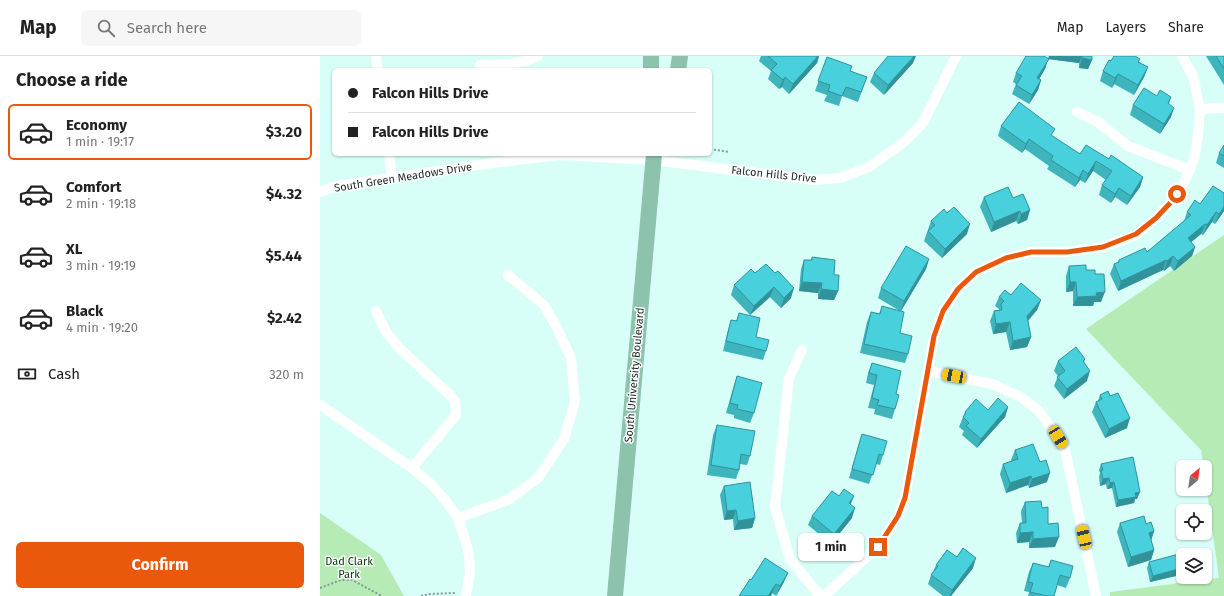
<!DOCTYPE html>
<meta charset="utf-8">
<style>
:root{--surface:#fff;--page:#f6f6f6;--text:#222;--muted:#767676;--line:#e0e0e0;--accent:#ea580c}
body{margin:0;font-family:"Fira Sans",sans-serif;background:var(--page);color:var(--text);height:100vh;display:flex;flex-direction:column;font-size:15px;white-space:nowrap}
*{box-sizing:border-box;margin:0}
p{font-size:13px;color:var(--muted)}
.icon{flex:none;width:22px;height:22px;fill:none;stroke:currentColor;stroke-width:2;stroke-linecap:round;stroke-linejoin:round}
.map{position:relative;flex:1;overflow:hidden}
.details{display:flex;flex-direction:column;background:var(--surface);width:320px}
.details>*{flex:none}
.top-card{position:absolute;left:12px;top:12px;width:380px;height:88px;border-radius:6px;box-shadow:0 1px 3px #0004;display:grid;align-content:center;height:88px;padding:0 16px;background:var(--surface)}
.needle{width:26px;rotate:29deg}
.buttons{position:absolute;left:856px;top:404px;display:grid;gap:8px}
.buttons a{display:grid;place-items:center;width:36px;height:36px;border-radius:6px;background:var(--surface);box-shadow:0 1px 3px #0004;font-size:20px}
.end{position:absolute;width:18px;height:18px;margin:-9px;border:5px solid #ea580c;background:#fff;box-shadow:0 0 0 2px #fff}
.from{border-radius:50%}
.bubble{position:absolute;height:28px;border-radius:6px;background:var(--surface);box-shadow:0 1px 3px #0004;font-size:13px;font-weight:700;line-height:28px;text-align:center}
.car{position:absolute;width:12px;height:24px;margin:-12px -6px;border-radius:5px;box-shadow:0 0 3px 1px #0007;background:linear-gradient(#f5c518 24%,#345 0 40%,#f5c518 0 76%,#345 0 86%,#f5c518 0)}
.top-card b{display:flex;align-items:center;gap:14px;height:38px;font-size:15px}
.top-card b+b{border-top:1px solid var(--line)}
.top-card i{width:10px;height:10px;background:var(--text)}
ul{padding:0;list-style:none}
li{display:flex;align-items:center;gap:12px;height:56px;margin:0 8px 6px;padding:0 8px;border:2px solid transparent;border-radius:6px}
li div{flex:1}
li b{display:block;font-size:15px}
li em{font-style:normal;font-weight:700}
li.selected{border-color:var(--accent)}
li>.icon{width:36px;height:36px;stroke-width:1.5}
h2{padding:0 16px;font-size:18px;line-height:48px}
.pay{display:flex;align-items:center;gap:10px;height:44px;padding:0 16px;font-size:15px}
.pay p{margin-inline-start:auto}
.primary-button{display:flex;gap:8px;margin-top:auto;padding:8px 16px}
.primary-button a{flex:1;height:46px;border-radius:6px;background:var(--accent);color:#fff;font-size:16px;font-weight:700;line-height:46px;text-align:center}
header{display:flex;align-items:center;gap:24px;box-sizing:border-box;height:56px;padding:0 20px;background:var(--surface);border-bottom:1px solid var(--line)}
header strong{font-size:19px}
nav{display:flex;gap:22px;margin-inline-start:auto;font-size:14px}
.search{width:280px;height:36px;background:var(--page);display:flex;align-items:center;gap:10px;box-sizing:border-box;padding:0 14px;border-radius:6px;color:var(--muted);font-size:15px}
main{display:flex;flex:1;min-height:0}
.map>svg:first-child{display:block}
.green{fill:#b7ebb5}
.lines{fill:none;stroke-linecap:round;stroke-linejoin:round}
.path{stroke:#809c97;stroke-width:2;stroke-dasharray:2 2;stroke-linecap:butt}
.minor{stroke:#fff;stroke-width:10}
.primary{stroke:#8dc2ac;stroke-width:16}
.wall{fill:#3eb4bd}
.shaded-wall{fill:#32929a}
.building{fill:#48d1dc;stroke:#32929a}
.route{stroke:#ea580c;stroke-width:5}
.labels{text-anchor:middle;stroke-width:3;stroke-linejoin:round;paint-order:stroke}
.street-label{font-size:11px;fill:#1a2926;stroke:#fff}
.park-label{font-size:11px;fill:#033407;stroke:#fff}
</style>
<header>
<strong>Map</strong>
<div class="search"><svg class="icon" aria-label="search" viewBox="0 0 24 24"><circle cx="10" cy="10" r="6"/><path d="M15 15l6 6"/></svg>Search here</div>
<nav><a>Map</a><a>Layers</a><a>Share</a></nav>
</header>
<main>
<section class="details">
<h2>Choose a ride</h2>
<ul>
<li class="selected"><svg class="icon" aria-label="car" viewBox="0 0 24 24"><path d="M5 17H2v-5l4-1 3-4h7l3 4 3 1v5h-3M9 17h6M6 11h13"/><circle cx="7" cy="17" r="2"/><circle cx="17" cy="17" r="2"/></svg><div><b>Economy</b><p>1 min · 19:17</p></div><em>$3.20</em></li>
<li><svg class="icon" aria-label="car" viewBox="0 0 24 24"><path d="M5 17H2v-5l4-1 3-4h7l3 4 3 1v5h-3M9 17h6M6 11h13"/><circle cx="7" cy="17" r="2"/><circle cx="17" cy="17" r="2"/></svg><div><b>Comfort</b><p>2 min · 19:18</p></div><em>$4.32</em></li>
<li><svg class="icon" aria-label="car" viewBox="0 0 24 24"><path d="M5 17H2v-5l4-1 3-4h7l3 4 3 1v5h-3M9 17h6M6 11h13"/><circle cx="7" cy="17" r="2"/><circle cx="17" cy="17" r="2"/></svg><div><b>XL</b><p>3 min · 19:19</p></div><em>$5.44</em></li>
<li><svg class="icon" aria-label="car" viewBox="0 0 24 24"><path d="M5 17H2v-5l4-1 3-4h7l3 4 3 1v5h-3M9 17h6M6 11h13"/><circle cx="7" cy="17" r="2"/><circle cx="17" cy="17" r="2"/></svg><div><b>Black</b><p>4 min · 19:20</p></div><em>$2.42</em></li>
</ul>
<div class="pay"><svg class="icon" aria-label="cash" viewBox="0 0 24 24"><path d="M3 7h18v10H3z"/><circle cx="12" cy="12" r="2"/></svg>Cash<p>320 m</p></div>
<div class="primary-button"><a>Confirm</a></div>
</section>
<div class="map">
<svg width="904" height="540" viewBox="0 0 904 540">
<rect width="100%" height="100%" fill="#d7fef7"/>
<path class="green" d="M904 179V540H790V536L899 522 885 421V411H884L881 394 766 273Z
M0 457 61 499 84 540H0Z"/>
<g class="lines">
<path class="path" d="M390 93 409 96
M0 532 21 524H32L62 540
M101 540 110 538 136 537"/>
<path class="minor" d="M56 0 58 14
M160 9C179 8 201 9 218 0
M880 53 904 52
M757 56 778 66 808 90 870 114
M69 98 72 122
M0 136 16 130 172 107 239 99 333 104 493 124 520 122 549 111 584 86 603 67 636 0
M56 255 66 276 79 292 129 338 135 345 136 359 92 412
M482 294 469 322 455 451 470 503 500 540
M608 315 672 328 699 340 718 354 730 370 745 393 776 540
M0 349 92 412 112 429 126 445 138 462 145 483 149 499 150 516 146 540
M138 462 188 444 218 422 244 383 255 346 251 302 237 272 224 249 188 219
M504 540 558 491 578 460 585 442 614 280 623 255 638 233 656 216 686 202 711 196H747L783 191 816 179 836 162 852 145 862 130 870 114 875 99 878 80 880 53 873 20 862 0"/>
<path class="primary" d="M331 14V0
M358 14 360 0
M295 540 334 98"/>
</g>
<path class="wall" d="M441 0H499L497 7 469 38 462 31 459 33 448 23 451 15 439 5Z
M729 0H772V4L768 13 759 12V7L728 3 725 13 719 23 721 24 718 34 709 48 692 38 696 28 693 26 696 17 728 3Z
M886 0H904V29Z
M507 1 530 15 547 21 538 46 522 40 519 50 504 45 507 39 495 35Z
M791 5 819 6 828 11 824 21 814 39 794 28 792 32 780 25 783 15Z
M593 7 564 39 550 26 554 17Z
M837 40 851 41 849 48 851 61 840 78 810 59 813 49Z
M681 70 732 80 760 98 789 103 823 121 820 131 807 149 795 141 791 147 779 139 782 129 786 124 773 115 765 127 760 124 755 131 727 113 729 110 705 93 702 97 678 80Z
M904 89V112L896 107 899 97Z
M904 137V155L895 168 892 166 883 179 881 178 871 186 875 191 872 200 854 215 850 210 844 215 843 214 798 235 790 218 794 208 798 206 799 204 827 196 864 165 867 156 880 148Z
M664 141 693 142 710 154 707 164 698 168 696 165 671 176 660 151Z
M611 165 647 178 622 202 604 185Z
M492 201 514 219 518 235 514 244 498 243V237L479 235 481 213 484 204H491Z
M609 203 606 213 581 255 580 277 588 298 585 307 540 297 547 266 551 256 559 258 562 250 580 255 558 242 561 232Z
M749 210 766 214 775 218 781 246H774L773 250H753V235L746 236V220Z
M435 217 471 242 461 252 450 241 430 259 411 239 414 229Z
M691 239 721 244 717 254 708 265 711 281 707 291 690 294 686 276 673 278 670 265 674 255 679 254V253L675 250 679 241Z
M419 257 446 295 443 304 403 295 408 274 411 264 416 265Z
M765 303 764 307 767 325 744 343 734 330 738 320 734 315 738 305Z
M552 307 576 338 575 353 572 363 554 358 555 353 548 352 554 329 546 327 548 317Z
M417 320 434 357 430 367 414 362V359L406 357 414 329Z
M780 339 807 372 785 382 772 356 776 346 778 345Z
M688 351 685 361 657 392 642 379 644 375 639 371 645 356Z
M397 369 430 400 427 409 420 408 419 414 416 423 387 419 393 379Z
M542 378 563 399 560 409 556 408 549 428 529 422 539 387Z
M695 394 727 426 709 432 708 429 686 437 680 418 683 408 692 405 691 404Z
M781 408 818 425V427L817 443H815L814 447 796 451 792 432 787 433 786 428 780 430 779 421 780 417 779 414Z
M404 430 435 462 432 472 414 474 413 463 404 464 400 439Z
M705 446 722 452 728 468 735 491 709 492V486L697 487 696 477 700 467H702L701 455Z
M531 449 532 462 511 488 488 469 492 460Z
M800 467 826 468 834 475 831 484 834 494 831 504 808 511 797 476Z
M637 501 653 512 631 540H623L608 528 611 519 613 516 616 509Z
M731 504 750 522 746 532 737 529 734 540H708L709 536 704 535 709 516 713 507 728 511Z
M829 506 860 519 830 526 827 512Z
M431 524 464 526 456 540 452 537 451 540H419Z"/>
<path class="shaded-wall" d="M498 0H499L497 7 469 38 473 28Z
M594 0H596L593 7 564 39 568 29Z
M729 0H762L759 7 728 3 725 13 714 32 717 22 728 3Z
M762 2 772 4 768 13 759 12Z
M828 11 824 21 814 39 818 29Z
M798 18 794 28 792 32 795 22Z
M465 21 462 31 459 33 463 24Z
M721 24 718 34 709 48 712 39Z
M854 52 851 61 840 78 844 68Z
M709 83 705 93 702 97 706 88Z
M776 105 773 115 765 127 768 118Z
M763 114 760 124 755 131 759 122Z
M823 121 820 131 807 149 811 140Z
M799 132 795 141 791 147 795 138Z
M904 151V155L895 168 899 158Z
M710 154 707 164 698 168 701 158Z
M700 155 696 165 671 176 674 166Z
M896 156 892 166 883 179 887 169Z
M650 168 647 178 622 202 625 193Z
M885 168 881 178 864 192 868 182Z
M875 191 872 200 854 215 858 205Z
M853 200 850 210 844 215 847 205Z
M609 203 606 213 581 255 584 245Z
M846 204 843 214 798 235 801 225Z
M482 226 502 227 498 237 479 235Z
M750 226H756L753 235 746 236Z
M454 231 450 241 430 259 434 250Z
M474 232 471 242 461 252 464 242Z
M501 233 518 235 514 244 498 243Z
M785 236 781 246H774L773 250H753L757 241 776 237Z
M721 244 717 254 703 270 707 260Z
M690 266 686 276 673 278 676 268Z
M711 281 707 291 690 294 693 285Z
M770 315 767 325 744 343 747 333Z
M688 351 685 361 657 392 661 383Z
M810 362 807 372 785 382 789 373Z
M730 417 727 426 709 432 712 423Z
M711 420 708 429 686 437 690 427Z
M789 422 786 428 780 430 783 423Z
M794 426 792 432 787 433 790 427Z
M820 436 817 443H815L814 447 796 451 798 444 815 437Z
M534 440 530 450 529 447Z
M535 452 532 462 511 488 514 478Z
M416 454 413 463 404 464 407 455Z
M435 462 432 472 414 474 418 465Z
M834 475 831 485 829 477Z
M713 476 709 486 697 487 700 477Z
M739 481 735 491 709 492 713 483Z
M834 494 831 504 808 511 811 501Z
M656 502 653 512 631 540H630L632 534Z
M862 512 860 519 830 526 833 520Z
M468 517 464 526 456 540 460 530Z
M456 528 451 540H448Z"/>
<path class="building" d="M448 0H498L473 28 465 21 463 24 451 14 457 8Z
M568 0H594L568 29 554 17Z
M706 0H724L729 3 717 22 721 24 712 39 696 29 702 20 696 17Z
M762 0H772V4L762 2Z
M794 0H815L820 3 818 6 828 11 818 29 798 18 795 22 783 15 789 4 791 5Z
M896 0H904V13Z
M507 1 532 10 530 15 547 21 541 36 526 31 522 40 508 35 510 29 498 25Z
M824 32 837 40 840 34 851 41 848 47 854 52 844 68 813 49Z
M699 46 735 73 731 79 760 98 766 89 789 103 791 99 823 121 811 140 799 132 795 138 782 129 792 115 776 105 768 118 763 114 759 122 731 104 733 100 709 83 706 88 681 70Z
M904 89V100L899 97Z
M893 130 904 137V151L899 158 896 156 887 169 885 168 868 182 875 191 858 205 853 200 847 205 846 204 801 225 794 208 799 206V204L825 192 827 196 871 159 867 156 875 144 880 148Z
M688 131 693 142 703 138 710 154 701 158 700 155 674 166 664 141Z
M634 151 650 168 625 193 608 175 615 169 611 165 624 153 627 157Z
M586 190 609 203 584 245 561 232Z
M492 201 515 204 514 219H519L518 235 501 233 502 227 482 226 484 204H492Z
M446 208 455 217 458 215 474 232 464 242 454 231 434 250 414 229 431 213 435 217Z
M766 209V214H775V218H784L785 236 776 237 777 240 757 241 756 226H750L749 210Z
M701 227 721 244 707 260 711 281 693 285 690 266 676 268 674 255 682 254 681 248 684 245 679 241 685 234 691 239Z
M562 250 584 256 580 277 592 280 588 298 544 288 551 256 560 258Z
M419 257 440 262 436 281 449 284 446 295 406 285 411 264 417 265Z
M756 291 765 303 763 305 770 315 747 333 737 321 745 315 738 305Z
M552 307 581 315 576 338 579 339 575 353 557 349 559 344 552 342 557 319 549 317Z
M417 320 442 327 434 357 417 353 418 349 410 347Z
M788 335 790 340 798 337 810 362 789 373 776 346 782 343 780 339Z
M678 342 688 351 661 383 646 370 649 367 643 361 646 357 645 356 656 343 668 354Z
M397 369 435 375 430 400 421 398 419 414 391 409Z
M542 378 567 385 563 399 559 398 553 419 532 413Z
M713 388 720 406 726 404 730 417 712 423 711 420 690 427 683 408 698 403 695 394Z
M813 401 818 425V426L820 436 815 437 816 441 798 444 794 426 790 427 789 422 783 423 781 414H783L781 408Z
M430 426 435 462 418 465 416 454 407 455 404 430Z
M524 433 534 440 529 447 535 452 514 478 492 460 512 435 519 440Z
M721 445 722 452 728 451V468L738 467 739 481 713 483V476L700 477V467H706L705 446Z
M824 460 826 468 831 466 834 475 829 477 834 494 811 501 800 467Z
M643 492 656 502 632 534 611 519 618 510 616 509 627 494 637 501Z
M859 498 862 512 833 520 829 506Z
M445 502 468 517 460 530 456 528 448 540H419L430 523 431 524Z
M731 504 753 510 750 522 740 519 734 540H727L710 536 713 527 708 526 713 507 729 511Z"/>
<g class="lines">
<path class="route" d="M558 491 578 460 585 442 614 280 623 255 638 233 656 216 686 202 711 196H747L783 191 816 178 836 162 852 145 857 138"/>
</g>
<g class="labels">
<g class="street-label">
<text transform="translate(454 118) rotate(6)" y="4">Falcon Hills Drive</text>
<text transform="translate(83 121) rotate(-9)" y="4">South Green Meadows Drive</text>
<text transform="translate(314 319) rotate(-85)" y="4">South University Boulevard</text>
</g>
<g class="park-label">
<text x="29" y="509">Dad Clark<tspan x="29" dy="13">Park</tspan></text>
</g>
</g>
</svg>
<div class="buttons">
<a><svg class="needle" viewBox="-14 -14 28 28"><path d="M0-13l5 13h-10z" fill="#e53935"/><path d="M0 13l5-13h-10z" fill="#767676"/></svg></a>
<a><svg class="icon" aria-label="locate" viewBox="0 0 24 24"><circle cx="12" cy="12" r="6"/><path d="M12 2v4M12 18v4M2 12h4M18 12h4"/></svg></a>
<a><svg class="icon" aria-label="layers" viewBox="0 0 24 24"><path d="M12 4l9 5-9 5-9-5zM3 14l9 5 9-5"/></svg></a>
</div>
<i class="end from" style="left:857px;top:138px"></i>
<i class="end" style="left:558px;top:491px"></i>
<div class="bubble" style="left:478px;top:477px;width:66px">1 min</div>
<i class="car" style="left:634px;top:320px;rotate:281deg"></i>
<i class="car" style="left:738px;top:381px;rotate:149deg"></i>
<i class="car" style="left:764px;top:481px;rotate:347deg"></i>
<div class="top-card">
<b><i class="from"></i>Falcon Hills Drive</b>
<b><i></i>Falcon Hills Drive</b>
</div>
</div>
</main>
